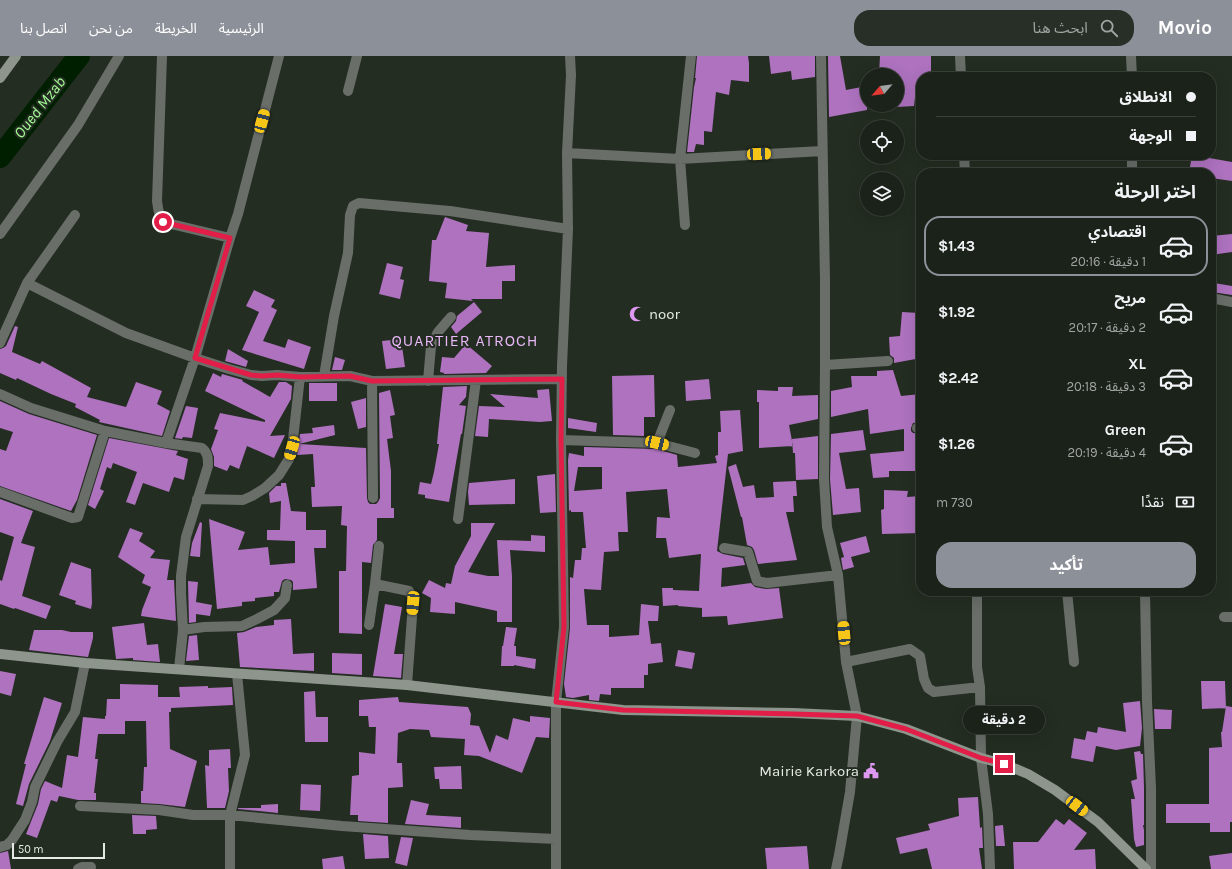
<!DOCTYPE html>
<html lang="ar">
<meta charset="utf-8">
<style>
:root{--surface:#1b221a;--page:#282f27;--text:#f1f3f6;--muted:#a0a4a2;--line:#393f39;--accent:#8c9099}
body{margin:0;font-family:Karla,"Noto Sans Arabic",sans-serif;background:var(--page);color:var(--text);direction:rtl;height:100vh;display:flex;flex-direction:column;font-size:15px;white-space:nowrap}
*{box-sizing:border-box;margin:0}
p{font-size:13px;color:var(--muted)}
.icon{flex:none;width:22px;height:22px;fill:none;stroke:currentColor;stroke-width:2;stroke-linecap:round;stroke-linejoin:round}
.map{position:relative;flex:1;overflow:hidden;direction:ltr}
.side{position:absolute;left:916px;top:112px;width:300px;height:428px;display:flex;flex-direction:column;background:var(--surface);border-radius:16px;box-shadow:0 4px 16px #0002,0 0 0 1px var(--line);direction:rtl}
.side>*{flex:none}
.guide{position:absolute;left:916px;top:16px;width:300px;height:88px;border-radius:16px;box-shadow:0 4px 16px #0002,0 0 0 1px var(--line);direction:rtl;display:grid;align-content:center;height:88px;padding:0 20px;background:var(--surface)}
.needle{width:26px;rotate:242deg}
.fabs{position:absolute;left:860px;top:12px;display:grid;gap:8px}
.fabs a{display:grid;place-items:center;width:44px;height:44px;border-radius:50%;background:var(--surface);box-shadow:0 4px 16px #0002,0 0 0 1px var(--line);font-size:20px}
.scale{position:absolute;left:12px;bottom:10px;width:93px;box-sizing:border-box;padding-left:4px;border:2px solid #e5ebe4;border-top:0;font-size:11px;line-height:14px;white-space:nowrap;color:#e5ebe4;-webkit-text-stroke:3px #242d22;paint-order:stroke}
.end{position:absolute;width:18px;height:18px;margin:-9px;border:5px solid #e11d48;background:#fff;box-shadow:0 0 0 2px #fff}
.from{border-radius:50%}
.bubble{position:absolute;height:28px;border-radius:14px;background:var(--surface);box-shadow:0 4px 16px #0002,0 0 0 1px var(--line);font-size:13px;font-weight:700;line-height:28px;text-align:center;direction:rtl}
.car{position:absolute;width:12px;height:24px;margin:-12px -6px;border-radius:5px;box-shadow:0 0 3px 1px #0007;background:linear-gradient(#f5c518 24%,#345 0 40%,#f5c518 0 76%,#345 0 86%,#f5c518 0)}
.guide b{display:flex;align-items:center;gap:14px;height:38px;font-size:15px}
.guide b+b{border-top:1px solid var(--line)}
.guide i{width:10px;height:10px;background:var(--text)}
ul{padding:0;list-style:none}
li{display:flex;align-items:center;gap:12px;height:60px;margin:0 8px 6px;padding:0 12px;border:2px solid transparent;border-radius:16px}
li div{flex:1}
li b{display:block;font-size:15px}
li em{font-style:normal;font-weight:700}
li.selected{border-color:var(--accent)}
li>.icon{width:36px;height:36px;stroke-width:1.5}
h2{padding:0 20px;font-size:18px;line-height:48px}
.pay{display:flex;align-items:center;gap:10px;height:44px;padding:0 20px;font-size:15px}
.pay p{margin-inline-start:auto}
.primary-button{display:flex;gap:8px;margin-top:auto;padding:8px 20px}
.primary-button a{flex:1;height:46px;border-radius:16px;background:var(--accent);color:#fff;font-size:16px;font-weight:700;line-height:46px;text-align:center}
header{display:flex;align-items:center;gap:24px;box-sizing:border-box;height:56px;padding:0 20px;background:var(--accent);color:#fff}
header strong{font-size:19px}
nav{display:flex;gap:22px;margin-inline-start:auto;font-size:14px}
.search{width:280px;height:36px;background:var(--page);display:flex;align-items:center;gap:10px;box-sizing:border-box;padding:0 14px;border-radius:16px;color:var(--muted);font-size:15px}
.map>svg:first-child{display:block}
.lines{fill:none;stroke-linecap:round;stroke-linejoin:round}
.river{stroke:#001f00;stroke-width:22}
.building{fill:#ae72bf;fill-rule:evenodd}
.street{stroke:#696e69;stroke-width:10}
.secondary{stroke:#8d958c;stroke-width:10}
.route{stroke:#e11d48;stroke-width:5}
.labels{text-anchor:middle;stroke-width:4;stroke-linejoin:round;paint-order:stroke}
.poi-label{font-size:15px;fill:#e5ebe4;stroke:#242d22;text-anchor:start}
.water-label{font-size:16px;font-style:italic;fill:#a3fa94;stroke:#242d22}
.neighbourhood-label{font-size:16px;letter-spacing:1px;fill:#eab9f8;stroke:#242d22}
</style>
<header>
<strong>Movio</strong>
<div class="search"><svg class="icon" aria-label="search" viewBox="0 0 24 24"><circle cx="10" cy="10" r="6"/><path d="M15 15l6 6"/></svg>ابحث هنا</div>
<nav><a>الرئيسية</a><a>الخريطة</a><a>من نحن</a><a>اتصل بنا</a></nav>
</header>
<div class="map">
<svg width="1232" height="813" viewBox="0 0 1232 813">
<rect width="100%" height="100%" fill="#242d22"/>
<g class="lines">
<path class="river" d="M0 101 79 0"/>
</g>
<path class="building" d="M697 0H748L749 7V26L731 24 729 39 716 36 712 76 704 75V89L696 88 694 96H687L694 31 696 22H695Z
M769 0H815V21L792 24 791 15 771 18Z
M828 0H840L846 34 867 30V54L829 61Z
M880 0H931V21H921V32H916L914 50 897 51V19H879Z
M1192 99 1232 106V125L1211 122V117H1189Z
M445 161 468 169 466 175 489 177 486 211 515 209V225H502V243H471L473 245 445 242 447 227 429 225 432 184H436Z
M1232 178V196L1211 199V180Z
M387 207 403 211 400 223 404 224 400 243 379 238Z
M1214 227 1232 230V239L1212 236Z
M254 234 275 244 271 251 277 254 263 285 285 292 288 283 311 291 304 313 242 294 259 256 246 250Z
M474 246 482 256 456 278 451 271 456 265 457 260Z
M902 256 919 257 918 271 921 290V302L894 307V302L890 299 889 281 900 280Z
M15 270 18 271 12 296 40 308 42 305 91 332 87 341 126 351 136 326 162 335 157 348 170 355 162 380 99 366 100 364 75 351 76 348 51 338 17 322 16 324 0 317V293L3 292 6 290Z
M401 283 405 311 386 313 382 285Z
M466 288 492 310 486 317 444 318V317L440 316 442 301 454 302Z
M228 293 248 305 246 311 225 305Z
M335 301 345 304 342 314H332Z
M893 314 901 340 921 338V366L913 367 911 372V375L913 377 921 378V415H889V421L873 422 870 398 904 395V373L870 378 868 353 831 361V335L852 331 851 320H877V315Z
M213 317 221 321 222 318 243 324 242 325 270 341 279 326H286L292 330 291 343 270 380 285 379 274 402 247 390 239 413 230 409 227 415 214 410V401L211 393 218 374 214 373 220 357 265 366V364L205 335Z
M654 319 655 361H644V380L613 379 612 320Z
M709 323 711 343 686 345 685 325Z
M309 327H337V345H309Z
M467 330 466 341 459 349 466 350 462 378H461L449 446 425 442V439L418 438 420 426 431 428 434 416 439 388H437L438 377 443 331Z
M778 331H793L792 340 818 339V363L789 369 793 390 759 392V346H757V334L778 335Z
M549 333 552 365 540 366 489 363 488 381 475 380 479 350 505 351 490 338 538 342 537 334Z
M390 334 395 359 390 360 393 382 387 383 391 415V452H394V462H377V484L373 489 371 507 362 506V578L339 577V515H346L347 470 341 469 342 450 312 451 311 431H315L313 398 297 399 300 378 313 377 312 372 334 369 335 379 299 388 366 392 367 442 368 446 370 448H376L378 446 380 442 379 337Z
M366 342V371L358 373 351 346Z
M0 345 29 358 97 379 77 444 71 455 0 430V393L6 395 13 376 0 372Z
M186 350 198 352 192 382 183 381 182 383 175 382Z
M740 354 743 395 728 398 717 495 723 498 743 502 745 509 722 512 721 531 751 527 755 531 766 533 779 532 783 562 728 569 727 560 702 561V552L678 550V549L663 550 662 532H673V534L699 535 701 498 669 502 666 482H656L657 461 670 462 667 433 626 436 628 476H618L619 495 604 496 601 534 584 533 587 569H609V581L639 579 641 548 659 550 658 565H648L651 588 661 587 663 606 648 608V619H644V632H611V639L600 638 599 645 589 644V639L573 642 566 641 564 628 570 572V521L573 522 575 504H581L582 492H586L583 456H571V454L569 455 568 404 569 397 584 400V391L656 393 677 399 678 411 717 407 715 400 718 399V376H721L720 355ZM578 411H602V433L574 435Z
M568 362 597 367 596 376 568 372Z
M863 374 866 394 839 397 846 433 859 432 861 456 833 459 830 423 831 378Z
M818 380V423L796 424 795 397H793L792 383Z
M109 382 178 395 176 399 188 403 184 424 174 421 169 436 143 427 135 449 126 446 137 416 113 407 111 413 107 411 100 433 104 435 95 453 88 449Z
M736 408 743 431 754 429 756 442 774 441 773 426 796 425 797 440H793L794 456H786L797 504 758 508 754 494 752 491 747 489 742 461H741L728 411Z
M555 418 556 456 540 457 537 420Z
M515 423V448L469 449 468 436 469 427Z
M281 427H286L291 455 306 456V474H326V492H314L317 532 293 534V526L291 524 285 523 282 525 279 536H274V540L255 542V545L242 546V550L217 553 209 463 245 476 238 494 268 491 270 509 295 507V485L267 484V474H280L281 445 270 447 269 437 276 430H281Z
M884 434 908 435 907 441 921 440V477L882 478 881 454 884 453Z
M0 443 33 455 21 487 35 491 22 540 51 550 46 563 15 552 14 553 0 548V524L2 525 14 481 0 476Z
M200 466 202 467 200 501 190 500 192 487Z
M471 467H495L468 516 488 520H499L497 484 531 485V479L545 480V496L510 494 512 520V566H497V555L455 546V558L430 556 431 542 422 537 429 524 445 532 446 527 451 528 455 510 471 480Z
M130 472 143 477 139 485 155 495 150 502 170 504 167 524H174L176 565 141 560 142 554 151 531 142 527 145 519 118 501Z
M866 480 870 496 851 501 854 511 843 514 841 502 844 501 840 487Z
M71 506 91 513 92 547 91 553 75 548 76 545 59 539Z
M188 525 198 526 196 546 212 549 210 560 196 558V566L189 567Z
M385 548 402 551 394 598H403L401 622 373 620Z
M291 563 293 598 314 597V615L240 611 237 577 244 576 256 571 274 569V564Z
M144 567 147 589 158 588 160 606 133 604V602L116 603 112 571Z
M506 571 517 572 514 590H516V600L536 603 535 613 514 609V610H501L502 590H503Z
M34 574H62L71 576H93V582L88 601 29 594Z
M197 579 199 604 186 605 189 580Z
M678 594 695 597 692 613 675 610Z
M332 597 362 598V619L332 617Z
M0 615 16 618 11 640 0 637Z
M1201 625H1225L1226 652 1202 653Z
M120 628 158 629V641H180L179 631 208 630V632L232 631 233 649 171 652V656H169L170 693 197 705 185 751 159 748 141 747V735H143L144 711H147L146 665H125V678H98L95 703H98L94 737H96V744H78L59 740 57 746 51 744 37 782 26 778 38 748 41 733 45 725 62 732 67 699 78 701 83 661 105 663V660H106L107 643H120Z
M315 635 316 661H328V686H305L304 636Z
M44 641 62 647 50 685 29 728 23 750 16 748 26 708H24Z
M398 641 399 646 468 651 471 658 470 669 479 670 490 697 496 679 508 684 513 662 530 666V660L550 662 549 682 536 681 522 717 479 700 464 699 465 683 431 681 429 674 410 673 398 677 397 707H402L403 731 388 732V767L358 765V759H350L352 720 359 719V696L375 698 376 671H369L368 660H359V644Z
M1140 645 1142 672 1140 690 1116 694 1096 690 1093 706 1071 702 1074 682 1085 684 1087 675 1097 677 1098 671 1126 676 1123 647Z
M1226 650 1232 651V766H1230V776H1210V767H1166V748H1209V692L1222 691 1221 676H1222Z
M1154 653 1172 654 1171 673H1155Z
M230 693 231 712H228L229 735 225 752H207L205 709 209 710V694Z
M1140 695 1141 698H1143L1144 732V769H1143L1144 774V789L1136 791 1134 783 1131 743H1135L1131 725 1137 723 1134 696Z
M461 710 462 733H440L439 723H435L434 711Z
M301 728 321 729 320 755 300 754Z
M978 741 980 772 982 771 983 792H979L982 813H932L927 792 900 798 896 782 930 774 928 768 959 760 958 742Z
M411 744 429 748 426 759 461 761V772L405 768Z
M278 748V757L238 753V752H261V749Z
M132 759 156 760 157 773 146 774V778H133Z
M1056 763 1064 769 1069 763 1087 777 1074 794 1095 793 1096 813H1014L1013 786H1038Z
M1003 769 1005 790H996L995 770Z
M363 778 388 780 389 802 365 803Z
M401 781 413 782 407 810 395 807Z
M807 790 809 813H767L765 792Z
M8 795 11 813H0V797Z
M1232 797V813H1211L1209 800Z
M343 800 345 813H323L322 803Z"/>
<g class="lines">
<path class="street" d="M162 0 157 145C159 157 158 164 171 168L230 182
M821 0 825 224V309L824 423 827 471 838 519 846 606 857 660 850 736 839 799 836 813
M960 0 961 21
M1131 0 1132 21
M348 35 357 0
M567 97 680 103 822 95
M964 99 965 117
M1132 99V117
M685 169 680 103 691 0
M0 178 78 69 119 0
M27 227 126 277 195 302 229 313 251 319 262 320 277 319 300 321 350 320 372 325 562 323
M1211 242 1232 246
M0 287 27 227 75 159
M825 309 888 305
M324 320 334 260 348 197 350 159 353 150 359 147 450 155 568 173
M372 325 373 442
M428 325 431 290 438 276 451 261
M0 338 31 352 105 375 166 387
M917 372H921
M561 384 657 387 695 397
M657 387 670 354
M0 436 72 462 78 461 105 375
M197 443 243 444 252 440 265 432 279 419 289 403 292 392 300 321
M458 463 476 324
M379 490 375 528 409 535 412 540 413 547 407 629
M724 492 748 496 757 525 767 527 838 519
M977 535V611L980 631 981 702 988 758 990 813
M1067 535 1074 606
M1145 535 1147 645 1151 732V813
M1224 561H1232
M369 569 375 528
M183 574 204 571 242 570 257 563 274 554 285 542 287 529
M846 606 910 593 920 600 924 623 928 632 934 636 980 631
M179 613 183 574 181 537V520L186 481 208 410C208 402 208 397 202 392L166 387 195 302 230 182 238 158 279 0
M80 750 159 754 193 759H230L342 770 470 779 556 783
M0 791 7 789 12 784 25 764 32 746 35 731 57 686 75 656 85 607
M78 813 82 811H91
M230 813V759L245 699 237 618
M556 813V646L564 571 561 384 562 310 568 173 567 97 571 19 570 0"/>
<path class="secondary" d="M0 22 16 0
M0 598 85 607 407 629 623 654 794 657 857 660 906 673 981 702 1004 708 1028 718 1055 734 1098 766 1146 813"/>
</g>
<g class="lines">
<path class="route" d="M163 166 171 168 230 182 195 302 251 319 262 320 277 319 300 321 350 320 372 325 562 323 561 384 564 571 556 646 623 654 794 658 857 660 906 673 981 702 1004 708"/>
</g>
<defs>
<symbol id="mosque-bare" viewBox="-9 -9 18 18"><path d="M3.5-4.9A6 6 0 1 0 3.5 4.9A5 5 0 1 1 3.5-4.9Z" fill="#de98f2" stroke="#242d22" stroke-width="2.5" paint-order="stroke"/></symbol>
<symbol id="civic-bare" viewBox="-9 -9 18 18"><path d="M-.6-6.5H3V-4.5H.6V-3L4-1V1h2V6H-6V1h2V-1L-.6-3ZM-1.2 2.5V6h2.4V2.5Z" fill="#de98f2" stroke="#242d22" stroke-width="2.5" paint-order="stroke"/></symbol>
</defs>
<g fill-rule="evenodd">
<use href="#mosque-bare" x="626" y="247" width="22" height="22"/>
<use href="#civic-bare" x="860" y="704" width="22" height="22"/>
</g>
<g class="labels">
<g class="poi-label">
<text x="649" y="263">noor</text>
<text x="859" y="720" text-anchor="end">Mairie Karkora</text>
</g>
<g class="water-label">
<text transform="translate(39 51) rotate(-52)" y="6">Oued Mzab</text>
</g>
<g class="neighbourhood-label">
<text x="465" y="290">QUARTIER ATROCH</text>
</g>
</g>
</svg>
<div class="fabs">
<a><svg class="needle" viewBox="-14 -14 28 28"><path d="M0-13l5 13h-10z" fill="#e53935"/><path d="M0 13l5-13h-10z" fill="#a0a4a2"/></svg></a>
<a><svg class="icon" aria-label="locate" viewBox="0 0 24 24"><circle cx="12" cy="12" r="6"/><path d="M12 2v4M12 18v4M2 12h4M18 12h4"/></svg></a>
<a><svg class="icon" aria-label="layers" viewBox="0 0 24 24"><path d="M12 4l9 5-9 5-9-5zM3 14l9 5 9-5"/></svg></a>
</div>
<div class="scale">50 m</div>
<i class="end from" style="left:163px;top:166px"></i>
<i class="end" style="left:1004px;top:708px"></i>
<div class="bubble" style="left:963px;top:650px;width:82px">2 دقيقة</div>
<i class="car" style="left:262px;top:65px;rotate:15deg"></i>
<i class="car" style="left:759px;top:98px;rotate:87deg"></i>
<i class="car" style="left:657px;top:387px;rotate:103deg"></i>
<i class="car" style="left:292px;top:392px;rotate:196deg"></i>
<i class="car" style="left:413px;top:547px;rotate:185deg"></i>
<i class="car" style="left:844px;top:577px;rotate:355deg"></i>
<i class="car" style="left:1077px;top:750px;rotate:127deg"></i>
<div class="guide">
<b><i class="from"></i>الانطلاق</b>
<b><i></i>الوجهة</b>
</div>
<section class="side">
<h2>اختر الرحلة</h2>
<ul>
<li class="selected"><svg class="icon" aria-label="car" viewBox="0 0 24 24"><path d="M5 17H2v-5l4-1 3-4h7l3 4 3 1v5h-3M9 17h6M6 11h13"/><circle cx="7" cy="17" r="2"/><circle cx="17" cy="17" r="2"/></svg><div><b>اقتصادي</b><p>1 دقيقة · 20:16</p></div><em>$1.43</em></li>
<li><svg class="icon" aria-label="car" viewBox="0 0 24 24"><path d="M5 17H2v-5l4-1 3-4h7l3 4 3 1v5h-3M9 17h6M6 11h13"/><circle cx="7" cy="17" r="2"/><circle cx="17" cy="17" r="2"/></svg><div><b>مريح</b><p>2 دقيقة · 20:17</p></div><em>$1.92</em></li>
<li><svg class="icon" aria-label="car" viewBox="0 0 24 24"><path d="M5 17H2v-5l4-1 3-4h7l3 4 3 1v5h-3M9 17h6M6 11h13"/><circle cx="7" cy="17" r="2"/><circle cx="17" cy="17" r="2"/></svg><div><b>XL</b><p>3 دقيقة · 20:18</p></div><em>$2.42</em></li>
<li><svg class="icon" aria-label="car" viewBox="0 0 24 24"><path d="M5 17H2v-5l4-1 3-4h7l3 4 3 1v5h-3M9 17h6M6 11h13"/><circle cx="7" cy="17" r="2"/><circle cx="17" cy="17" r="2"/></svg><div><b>Green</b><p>4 دقيقة · 20:19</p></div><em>$1.26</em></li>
</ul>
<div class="pay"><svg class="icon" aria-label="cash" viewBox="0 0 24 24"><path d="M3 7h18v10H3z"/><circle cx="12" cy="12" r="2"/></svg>نقدًا<p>730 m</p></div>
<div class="primary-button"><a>تأكيد</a></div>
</section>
</div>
